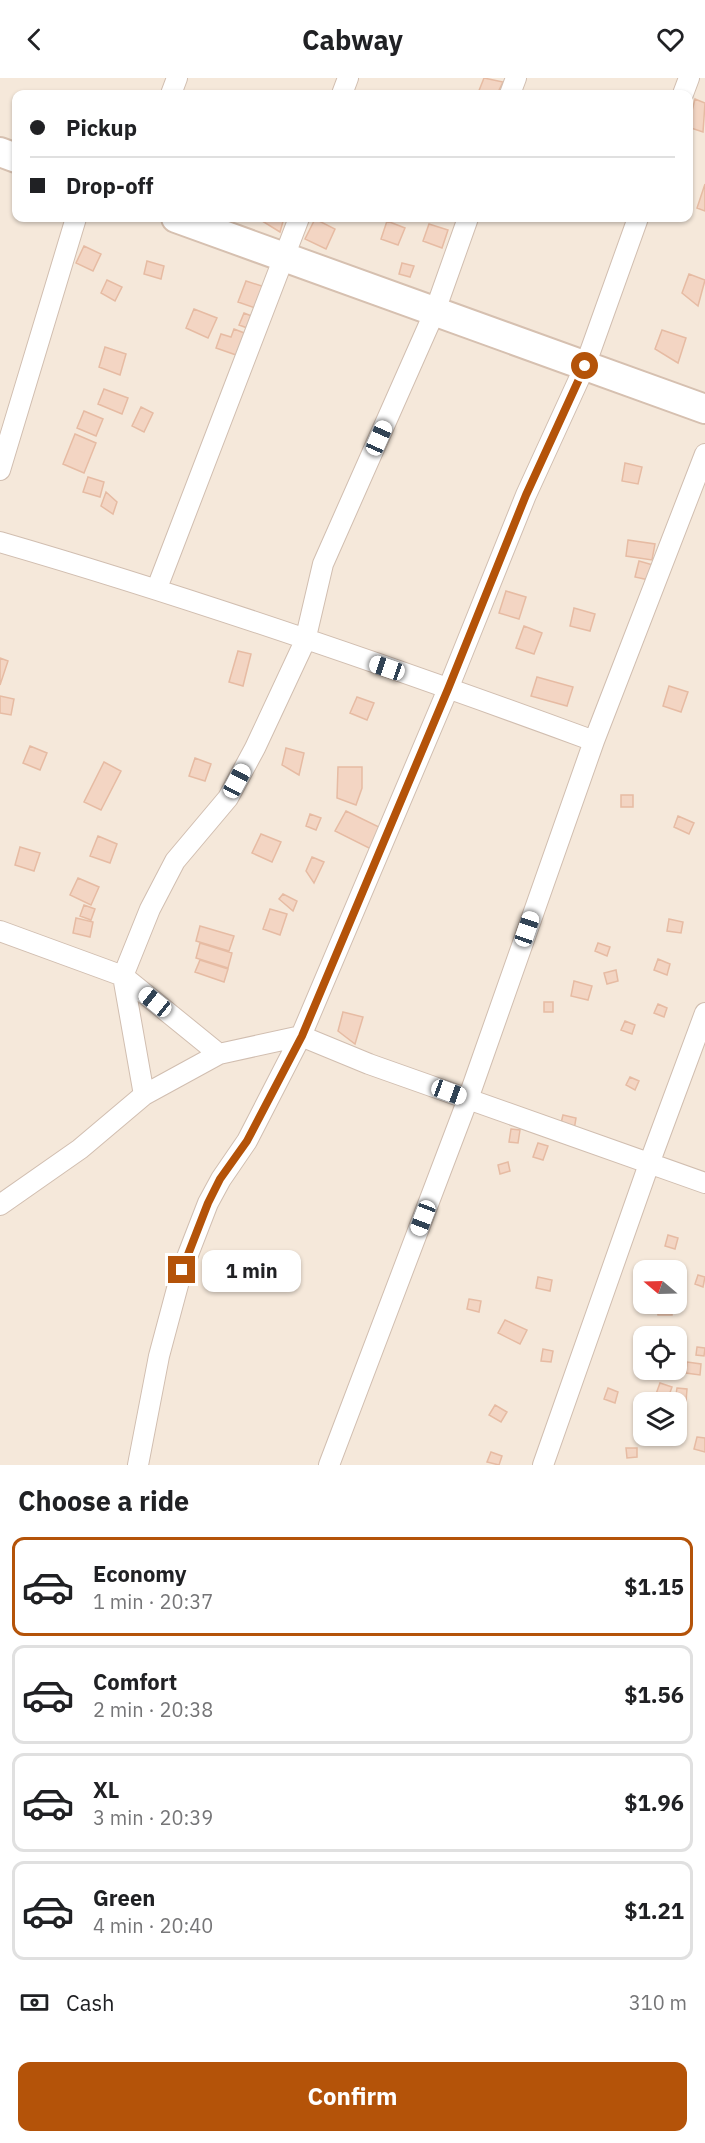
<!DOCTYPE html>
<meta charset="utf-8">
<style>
:root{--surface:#fff;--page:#f6f6f6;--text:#202124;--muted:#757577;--line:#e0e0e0;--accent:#b45309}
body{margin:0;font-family:"IBM Plex Sans",sans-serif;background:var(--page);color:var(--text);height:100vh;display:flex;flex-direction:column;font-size:22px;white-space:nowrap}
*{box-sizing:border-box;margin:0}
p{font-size:20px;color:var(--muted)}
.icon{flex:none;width:33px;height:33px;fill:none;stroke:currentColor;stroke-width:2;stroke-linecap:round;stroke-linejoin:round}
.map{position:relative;height:1387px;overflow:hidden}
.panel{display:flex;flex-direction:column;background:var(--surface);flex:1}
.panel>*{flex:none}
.banner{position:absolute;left:12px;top:12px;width:681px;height:132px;border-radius:12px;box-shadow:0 2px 4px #0004;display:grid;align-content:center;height:132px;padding:0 18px;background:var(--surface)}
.needle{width:39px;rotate:289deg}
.controls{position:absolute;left:633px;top:1182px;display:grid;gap:12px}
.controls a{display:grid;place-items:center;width:54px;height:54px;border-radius:12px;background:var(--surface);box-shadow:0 2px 4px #0004;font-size:30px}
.end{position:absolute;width:27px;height:27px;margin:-14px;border:8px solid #b45309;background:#fff;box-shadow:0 0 0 3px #fff}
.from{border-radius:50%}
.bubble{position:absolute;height:42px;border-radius:12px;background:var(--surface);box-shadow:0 2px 4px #0004;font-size:20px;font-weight:700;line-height:42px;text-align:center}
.car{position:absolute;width:18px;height:36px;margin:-18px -9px;border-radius:8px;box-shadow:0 0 4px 2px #0007;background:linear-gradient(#fff 24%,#345 0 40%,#fff 0 76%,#345 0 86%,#fff 0)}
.banner b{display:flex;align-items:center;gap:21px;height:57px;font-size:22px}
.banner b+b{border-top:2px solid var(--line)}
.banner i{width:15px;height:15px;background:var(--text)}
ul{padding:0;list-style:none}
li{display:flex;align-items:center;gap:18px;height:99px;margin:0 12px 9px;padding:0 6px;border:3px solid var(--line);border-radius:12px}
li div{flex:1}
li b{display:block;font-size:22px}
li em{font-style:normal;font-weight:700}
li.on{border-color:var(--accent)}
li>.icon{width:54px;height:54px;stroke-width:1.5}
h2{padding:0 18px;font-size:27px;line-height:72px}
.pay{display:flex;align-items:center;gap:15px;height:66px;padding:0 18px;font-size:22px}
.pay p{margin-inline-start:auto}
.button{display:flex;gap:12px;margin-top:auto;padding:12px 18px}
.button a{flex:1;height:69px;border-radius:12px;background:var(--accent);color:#fff;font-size:24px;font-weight:700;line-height:69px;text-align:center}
header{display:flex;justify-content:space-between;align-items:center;height:78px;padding:0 18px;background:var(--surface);font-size:27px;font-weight:700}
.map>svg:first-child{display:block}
.residential{fill:#f5e8da;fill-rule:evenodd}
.building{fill:#f3d5c3;stroke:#e6bba3;stroke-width:1.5}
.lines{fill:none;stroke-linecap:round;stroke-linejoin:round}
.street-casing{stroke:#d1beb0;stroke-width:22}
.secondary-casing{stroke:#d6c0b0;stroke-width:32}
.street{stroke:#fff;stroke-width:20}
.secondary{stroke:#fff;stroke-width:28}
.route{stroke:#b45309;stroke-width:8}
</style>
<header><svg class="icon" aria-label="back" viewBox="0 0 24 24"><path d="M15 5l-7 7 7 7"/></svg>Cabway<svg class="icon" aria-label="heart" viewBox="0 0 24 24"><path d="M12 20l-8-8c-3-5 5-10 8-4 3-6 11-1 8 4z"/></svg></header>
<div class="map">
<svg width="705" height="1387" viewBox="0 0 705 1387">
<rect width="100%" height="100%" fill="#fdf6ec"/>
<path class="residential" d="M0 0H705V1387H0ZM16 16H688V140H16ZM644 1192H676V1226H644ZM644 1258H676V1292H644ZM644 1324H676V1358H644Z"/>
<path class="building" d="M484 0 503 4 497 16 478 15Z
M695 21 705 25 703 54 688 49Z
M705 106V133L697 130Z
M263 140H284L280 154 262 143Z
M315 141 335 151 326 171 305 161Z
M387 143 405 150 398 167 381 161Z
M429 146 448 152 442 170 423 163Z
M84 168 101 176 93 193 76 185Z
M147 183 164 188 161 201 144 196Z
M402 185 414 188 410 199 399 196Z
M689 196 705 202 698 228 682 215Z
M107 202 122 209 115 223 101 215Z
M246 203 268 210 261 232 238 224Z
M194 231 217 240 208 260 186 250Z
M244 235 254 239 250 251 239 247Z
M234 251 247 256 239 278 216 270 221 256 231 259Z
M662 252 686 260 678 285 655 271Z
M105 269 126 276 120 297 99 289Z
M104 311 128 320 122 336 98 326Z
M141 329 153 335 144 354 132 348Z
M84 333 103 341 96 358 77 350Z
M75 356 96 365 84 395 63 386Z
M625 385 642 389 638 406 622 403Z
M88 399 104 404 100 419 83 414Z
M106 414 117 424 113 436 101 428Z
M628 462 655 466 652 482 626 478Z
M639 483 653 487 649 502 635 499Z
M506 513 526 519 519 541 499 535Z
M574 530 595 536 590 553 570 548Z
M524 548 542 555 534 576 516 570Z
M238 573 251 576 243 608 229 604Z
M0 580 8 583 0 607Z
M537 599 573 609 567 628 531 618Z
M669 608 688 614 681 634 663 628Z
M0 618 14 621 11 637 0 635Z
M357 619 374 625 367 642 350 635Z
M30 668 47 675 40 692 23 685Z
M286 670 304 675 299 697 282 687Z
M195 680 211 686 205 703 189 698Z
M104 684 121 693 101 732 84 724Z
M338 689H362V710L356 727 337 720Z
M621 717H633V729H621Z
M346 733 381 750 371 771 335 753Z
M310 736 321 740 316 752 306 748Z
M678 738 694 745 689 756 674 749Z
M261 756 281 764 272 784 252 775Z
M98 758 117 766 110 785 90 778Z
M20 769 40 775 34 793 15 787Z
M312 779 324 784 314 805 306 793Z
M78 800 99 809 91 827 70 817Z
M283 816 297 823 293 833 279 821Z
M84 827 95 831 91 842 80 838Z
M270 831 287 836 280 857 263 851Z
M76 840 93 844 90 859 73 855Z
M669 841 683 844 681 855 667 853Z
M200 848 234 858 229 873 196 863Z
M200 865 232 875 228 890 196 880Z
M598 865 610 869 607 878 595 873Z
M658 881 670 886 667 897 654 892Z
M200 882 228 891 224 904 195 894Z
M616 892 618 903 607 906 604 895Z
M574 903 592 908 588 922 571 918Z
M544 924H553V934H544Z
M658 926 667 930 664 939 654 935Z
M343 934 363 939 355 966 338 953Z
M625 943 635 947 632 956 621 952Z
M630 999 639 1003 635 1012 626 1007Z
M563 1037 576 1040 574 1052 560 1049Z
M511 1051 520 1052 518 1065 509 1064Z
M538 1065 548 1068 543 1082 533 1079Z
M508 1084 510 1093 500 1096 498 1087Z
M668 1157 678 1160 675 1171 665 1168Z
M698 1197 705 1199 703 1209 695 1206Z
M538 1199 552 1202 550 1213 536 1210Z
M469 1221 481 1223 479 1234 467 1231Z
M657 1228H672V1237H658Z
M505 1242 527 1252 520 1266 498 1255Z
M697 1269 705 1270 704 1278 696 1277Z
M543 1271 553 1273 551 1284 541 1283Z
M687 1284 701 1286 700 1297 686 1295Z
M660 1305 672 1309 668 1320 656 1316Z
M608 1310 618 1314 615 1325 604 1321Z
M677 1310 687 1311 686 1324 675 1323Z
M495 1327 507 1334 501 1344 489 1337Z
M697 1359 705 1360V1374L694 1371Z
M626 1370H637V1379L627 1380Z
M491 1374 502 1378 499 1387 487 1384Z"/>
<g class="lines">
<defs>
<path id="street" d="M171 16 177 0
M342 16 348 0
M510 16 516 0
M683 16 689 0
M0 392 76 140
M0 464C200 522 398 591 594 663
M157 510 299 140
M0 853 123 898 219 976 301 958 369 986 705 1105
M144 1017 123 898 150 831 175 783 228 720 255 670 305 563 323 486 435 233 468 140
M0 1127 80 1071 144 1017 219 976
M138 1387 159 1278 182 1192 208 1125 221 1101 247 1063 301 958 448 611 526 417 585 288 638 140
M329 1387 468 1021 594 663 705 376
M543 1387 649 1086 705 935"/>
<path id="secondary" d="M0 74 16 80
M176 140 705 331"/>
</defs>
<use href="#street" class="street-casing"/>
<use href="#secondary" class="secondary-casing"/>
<use href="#street" class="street"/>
<use href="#secondary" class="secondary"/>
</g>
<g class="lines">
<path class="route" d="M182 1192 208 1125 220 1101 247 1063 302 958 448 611 526 417 585 288"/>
</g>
</svg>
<div class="controls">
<a><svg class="needle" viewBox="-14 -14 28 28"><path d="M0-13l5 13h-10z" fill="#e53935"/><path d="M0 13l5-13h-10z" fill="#757577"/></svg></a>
<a><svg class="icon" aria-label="locate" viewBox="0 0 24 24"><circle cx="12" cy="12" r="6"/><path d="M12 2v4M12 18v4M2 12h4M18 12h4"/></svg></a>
<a><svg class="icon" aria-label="layers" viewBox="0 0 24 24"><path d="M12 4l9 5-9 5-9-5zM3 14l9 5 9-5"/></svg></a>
</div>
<i class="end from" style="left:585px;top:288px"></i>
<i class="end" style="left:182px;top:1192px"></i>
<div class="bubble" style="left:202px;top:1172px;width:99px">1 min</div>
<i class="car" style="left:379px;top:360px;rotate:24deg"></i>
<i class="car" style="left:387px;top:590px;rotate:289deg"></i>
<i class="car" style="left:237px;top:703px;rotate:28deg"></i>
<i class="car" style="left:527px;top:851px;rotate:19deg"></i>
<i class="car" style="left:155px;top:924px;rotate:309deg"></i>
<i class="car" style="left:449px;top:1014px;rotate:110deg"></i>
<i class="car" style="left:423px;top:1140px;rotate:201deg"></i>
<div class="banner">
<b><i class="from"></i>Pickup</b>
<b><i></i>Drop-off</b>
</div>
</div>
<section class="panel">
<h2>Choose a ride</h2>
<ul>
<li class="on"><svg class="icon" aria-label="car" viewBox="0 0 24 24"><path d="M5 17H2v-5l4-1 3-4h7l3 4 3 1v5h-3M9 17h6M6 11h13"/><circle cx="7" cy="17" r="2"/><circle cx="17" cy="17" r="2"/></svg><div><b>Economy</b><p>1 min · 20:37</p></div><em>$1.15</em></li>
<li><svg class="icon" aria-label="car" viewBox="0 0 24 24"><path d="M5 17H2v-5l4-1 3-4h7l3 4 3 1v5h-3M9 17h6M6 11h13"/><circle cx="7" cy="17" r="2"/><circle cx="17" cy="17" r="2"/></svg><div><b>Comfort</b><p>2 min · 20:38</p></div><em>$1.56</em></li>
<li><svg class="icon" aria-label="car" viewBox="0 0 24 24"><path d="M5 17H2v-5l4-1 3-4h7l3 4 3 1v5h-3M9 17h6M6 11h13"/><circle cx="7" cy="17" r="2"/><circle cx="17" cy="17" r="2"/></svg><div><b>XL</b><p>3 min · 20:39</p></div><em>$1.96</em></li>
<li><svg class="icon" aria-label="car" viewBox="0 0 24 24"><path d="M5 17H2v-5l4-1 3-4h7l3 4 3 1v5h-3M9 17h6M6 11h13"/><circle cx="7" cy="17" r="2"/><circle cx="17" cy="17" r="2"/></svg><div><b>Green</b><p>4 min · 20:40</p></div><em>$1.21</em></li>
</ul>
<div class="pay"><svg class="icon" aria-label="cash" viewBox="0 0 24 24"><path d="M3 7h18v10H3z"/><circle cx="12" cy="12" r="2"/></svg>Cash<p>310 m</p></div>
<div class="button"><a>Confirm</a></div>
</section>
